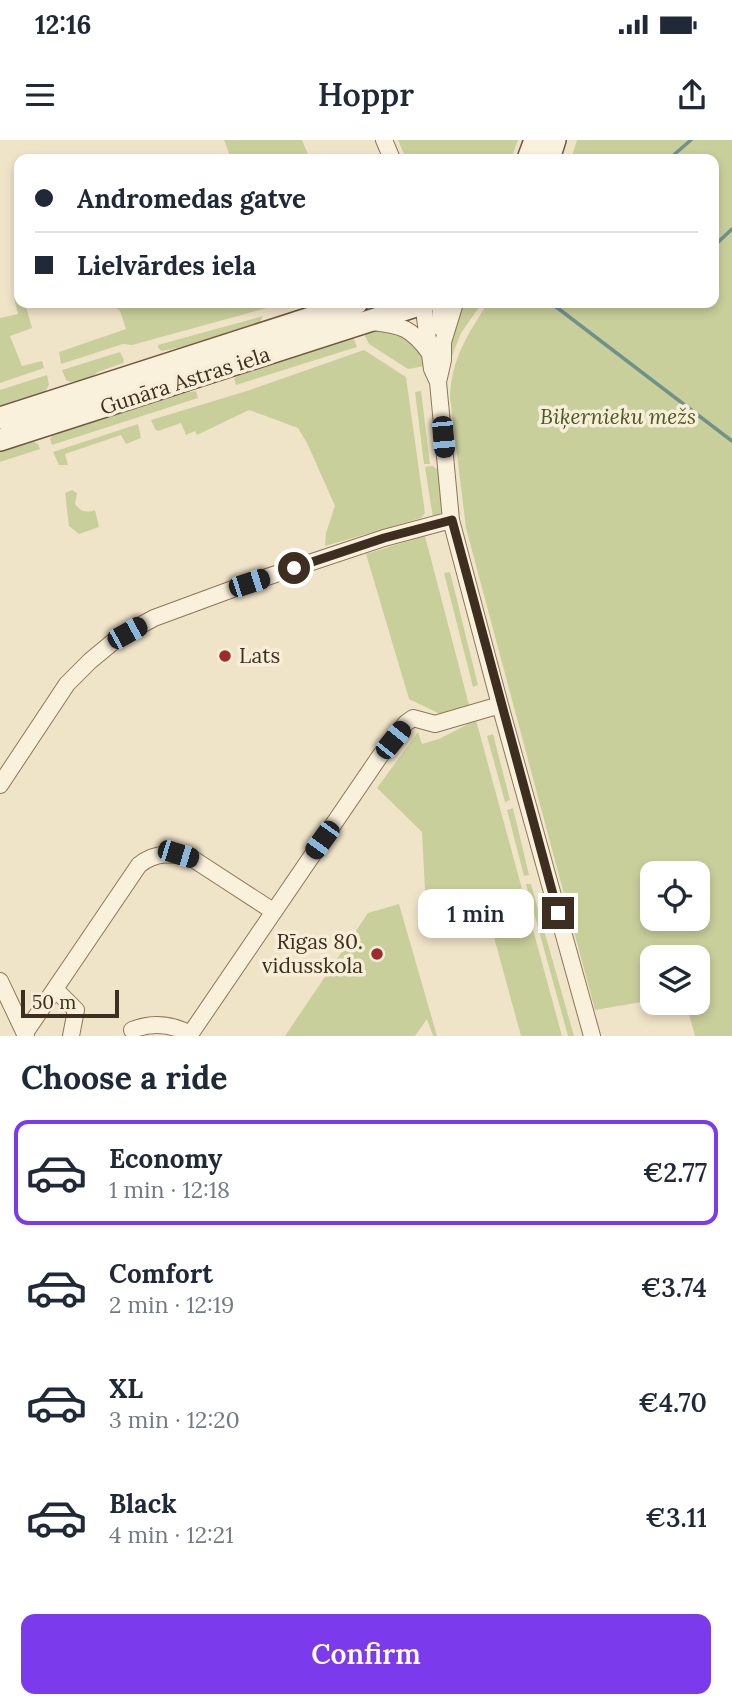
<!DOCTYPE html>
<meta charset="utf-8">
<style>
:root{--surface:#fff;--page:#f6f6f7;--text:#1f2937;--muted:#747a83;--line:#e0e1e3;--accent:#7c3aed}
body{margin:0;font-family:Lora,serif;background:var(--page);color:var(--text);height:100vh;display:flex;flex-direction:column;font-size:26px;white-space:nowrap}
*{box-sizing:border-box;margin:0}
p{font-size:23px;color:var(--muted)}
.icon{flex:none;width:38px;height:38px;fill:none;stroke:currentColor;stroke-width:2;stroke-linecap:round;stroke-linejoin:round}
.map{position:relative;height:896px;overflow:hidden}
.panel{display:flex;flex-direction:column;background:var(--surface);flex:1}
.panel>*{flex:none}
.top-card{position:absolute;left:14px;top:14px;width:705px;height:154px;border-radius:14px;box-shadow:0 4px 10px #0003;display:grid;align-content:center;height:154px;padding:0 21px;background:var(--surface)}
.buttons{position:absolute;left:640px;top:721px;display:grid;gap:14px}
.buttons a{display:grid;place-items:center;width:70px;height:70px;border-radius:14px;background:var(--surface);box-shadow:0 4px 10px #0003;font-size:35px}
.scale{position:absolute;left:21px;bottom:18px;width:98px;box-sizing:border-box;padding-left:7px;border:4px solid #3d2e20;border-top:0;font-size:19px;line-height:24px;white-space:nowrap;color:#3d2e20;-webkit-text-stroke:5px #f7eed8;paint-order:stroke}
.end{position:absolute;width:32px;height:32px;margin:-16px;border:9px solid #3d2e20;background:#fff;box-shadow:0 0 0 4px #fff}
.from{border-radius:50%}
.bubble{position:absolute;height:49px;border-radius:14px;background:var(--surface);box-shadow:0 4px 10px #0003;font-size:23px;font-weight:600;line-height:49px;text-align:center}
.car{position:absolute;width:21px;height:42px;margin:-21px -10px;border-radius:9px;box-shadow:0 0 5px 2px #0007;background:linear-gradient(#222 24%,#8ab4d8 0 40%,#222 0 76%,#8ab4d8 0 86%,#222 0)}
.top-card b{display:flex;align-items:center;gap:24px;height:66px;font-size:26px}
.top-card b+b{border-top:2px solid var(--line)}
.top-card i{width:18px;height:18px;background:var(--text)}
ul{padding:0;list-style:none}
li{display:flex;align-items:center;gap:21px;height:105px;margin:0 14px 10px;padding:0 7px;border:4px solid transparent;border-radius:14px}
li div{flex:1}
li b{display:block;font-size:26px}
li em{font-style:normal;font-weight:600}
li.on{border-color:var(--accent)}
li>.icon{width:63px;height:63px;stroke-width:1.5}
h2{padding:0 21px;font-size:32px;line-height:84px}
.action{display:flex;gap:14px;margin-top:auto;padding:14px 21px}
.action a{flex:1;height:80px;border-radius:14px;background:var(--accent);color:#fff;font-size:28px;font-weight:600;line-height:80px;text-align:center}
.status{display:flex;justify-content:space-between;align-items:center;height:49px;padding:0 35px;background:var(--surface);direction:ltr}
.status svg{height:19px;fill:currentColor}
header{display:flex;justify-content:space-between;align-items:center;height:91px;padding:0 21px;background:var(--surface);font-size:32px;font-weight:600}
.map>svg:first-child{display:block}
.green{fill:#c9cf9b;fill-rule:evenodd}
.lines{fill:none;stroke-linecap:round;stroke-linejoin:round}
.stream{stroke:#6f938a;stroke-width:3.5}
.street-casing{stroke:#8d765c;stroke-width:18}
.secondary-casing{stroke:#6f573f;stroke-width:24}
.street{stroke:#faf1dc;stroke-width:16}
.secondary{stroke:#faf1dc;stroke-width:21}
.route{stroke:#3d2e20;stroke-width:9}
.poi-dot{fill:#9e2a2b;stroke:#f7eed8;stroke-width:2.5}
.labels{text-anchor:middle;stroke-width:7;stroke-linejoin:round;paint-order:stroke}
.street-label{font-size:21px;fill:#3d2e20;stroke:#f7eed8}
.park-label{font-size:21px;font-style:italic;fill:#4d5a26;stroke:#f7eed8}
.poi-label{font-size:21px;fill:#3d2e20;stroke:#f7eed8;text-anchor:start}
</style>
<div class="status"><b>12:16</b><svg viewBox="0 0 49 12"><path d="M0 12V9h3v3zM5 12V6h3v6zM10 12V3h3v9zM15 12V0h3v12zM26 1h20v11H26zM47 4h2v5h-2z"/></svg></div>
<header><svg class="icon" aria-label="menu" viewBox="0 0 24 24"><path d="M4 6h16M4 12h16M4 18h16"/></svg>Hoppr<svg class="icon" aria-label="share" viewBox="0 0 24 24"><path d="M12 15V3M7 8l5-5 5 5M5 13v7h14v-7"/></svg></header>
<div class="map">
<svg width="732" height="896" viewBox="0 0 732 896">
<rect width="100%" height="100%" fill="#f0e4c8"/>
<path class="green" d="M224 0H302L310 19H231Z
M398 0H518L511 19H406Z
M577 0H732V896H695L686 863H698V817H653V860L595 870 466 388 450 257C451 220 468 193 488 163H714V19H571ZM653 733H698V779H653Z
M19 156V163H25L32 188 10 196 22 226 42 221 44 228 0 243V178L18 174 14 158Z
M109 163H285L132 205 123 204 61 224 59 212 126 189 120 171Z
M460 163H482L461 193 450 221 452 181Z
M263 176 258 186 198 204 162 211 158 208V205Z
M382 190H395L422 211 425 226 408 229 369 204 364 194Z
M353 197 357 207 236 245 234 238 267 221Z
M364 210 406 237 425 373 421 378 325 406 326 393 335 366 307 303 298 288 249 270 197 295 195 291 186 295 181 283 158 291 155 289 151 280 250 250Z
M120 212 124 220 123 223 98 232 88 239 70 242 66 240 62 230Z
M47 235 49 245 43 255 0 269V250Z
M196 251 198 258 52 305 50 299 54 291 143 261Z
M421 251 430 324H424L415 252Z
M138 284 141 298 126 304 121 295 65 314 68 325H59L53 312Z
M34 302 38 304 40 309 0 322V307Z
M433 326 438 330 443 371 433 378 425 327Z
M72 350 77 353 75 364C81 372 86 373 95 370L99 387 79 394 69 386 65 353Z
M425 396 469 565 440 574 409 559 366 414Z
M450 432 478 545 473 547 444 433Z
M476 580 562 896H521L483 757 426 770 422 692 377 648 418 592 422 604 439 599Z
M493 594 510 660 505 662 487 596Z
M513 668 529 735 524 736 507 670Z
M526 744H531L574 896H568Z
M399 764 437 896H433L427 879 415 896H285L368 773Z"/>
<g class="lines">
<path class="stream" d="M669 19 691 0
M714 106 732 89
M551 163 732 301"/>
<defs>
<path id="street" d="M384 0 392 19
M423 163 432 229 438 242 451 380 500 565 592 896
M440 163 442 189
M372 182C402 185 411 188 429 212
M438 242 443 220V202L455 163
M0 645 67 544 90 521 119 497 154 478 249 443 384 398 451 380
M0 841 26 896
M56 850 76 870 71 896
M132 890C152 882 172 884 190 894
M25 893 139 725C156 711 174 713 193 719L273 771
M189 896 380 616 406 583 413 578 435 584 500 565"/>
<path id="secondary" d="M528 19 535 0
M549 19 555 0
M0 278 357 163
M0 300 425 163"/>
</defs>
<use href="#street" class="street-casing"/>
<use href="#secondary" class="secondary-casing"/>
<use href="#street" class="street"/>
<use href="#secondary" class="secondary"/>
</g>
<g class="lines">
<path class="route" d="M294 428 384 398 452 380 558 773"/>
</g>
<g class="poi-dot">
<circle cx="225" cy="516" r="7"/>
<circle cx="377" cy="814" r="7"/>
</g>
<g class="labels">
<g class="street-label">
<text transform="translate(185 241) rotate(-18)" y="7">Gunāra Astras iela</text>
</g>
<g class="park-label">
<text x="618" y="284">Biķernieku mežs</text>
</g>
<g class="poi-label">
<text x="239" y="523">Lats</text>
<text x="363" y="809" text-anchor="end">Rīgas 80.<tspan x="363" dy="24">vidusskola</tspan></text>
</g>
</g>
</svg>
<div class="buttons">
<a><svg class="icon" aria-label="locate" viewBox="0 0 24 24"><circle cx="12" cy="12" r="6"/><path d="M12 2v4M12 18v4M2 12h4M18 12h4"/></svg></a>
<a><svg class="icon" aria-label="layers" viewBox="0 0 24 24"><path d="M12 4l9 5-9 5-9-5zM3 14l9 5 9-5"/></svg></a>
</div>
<div class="scale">50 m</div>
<i class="end from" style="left:294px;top:428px"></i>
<i class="end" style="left:558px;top:773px"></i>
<div class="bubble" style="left:418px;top:749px;width:116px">1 min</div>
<i class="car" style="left:443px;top:297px;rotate:175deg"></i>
<i class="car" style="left:249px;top:443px;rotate:72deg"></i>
<i class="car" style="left:127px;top:493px;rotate:61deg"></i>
<i class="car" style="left:393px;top:600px;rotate:39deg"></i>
<i class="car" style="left:322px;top:700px;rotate:216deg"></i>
<i class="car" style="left:178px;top:714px;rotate:107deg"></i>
<div class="top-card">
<b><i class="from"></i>Andromedas gatve</b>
<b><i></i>Lielvārdes iela</b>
</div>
</div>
<section class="panel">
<h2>Choose a ride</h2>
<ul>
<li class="on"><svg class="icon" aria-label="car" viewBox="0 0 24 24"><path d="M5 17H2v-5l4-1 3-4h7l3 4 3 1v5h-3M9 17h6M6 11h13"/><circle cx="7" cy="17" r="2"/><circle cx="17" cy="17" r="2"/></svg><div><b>Economy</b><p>1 min · 12:18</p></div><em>€2.77</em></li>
<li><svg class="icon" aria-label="car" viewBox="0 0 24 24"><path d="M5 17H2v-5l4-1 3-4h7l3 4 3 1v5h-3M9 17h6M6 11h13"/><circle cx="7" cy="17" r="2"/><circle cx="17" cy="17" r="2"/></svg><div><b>Comfort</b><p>2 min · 12:19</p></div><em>€3.74</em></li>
<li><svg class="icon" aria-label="car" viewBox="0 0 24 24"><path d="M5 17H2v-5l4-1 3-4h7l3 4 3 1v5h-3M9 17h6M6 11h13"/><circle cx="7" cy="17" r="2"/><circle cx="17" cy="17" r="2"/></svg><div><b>XL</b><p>3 min · 12:20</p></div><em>€4.70</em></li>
<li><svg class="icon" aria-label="car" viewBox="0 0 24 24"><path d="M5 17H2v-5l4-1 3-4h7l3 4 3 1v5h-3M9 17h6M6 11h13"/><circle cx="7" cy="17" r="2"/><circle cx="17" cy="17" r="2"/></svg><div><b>Black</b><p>4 min · 12:21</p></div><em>€3.11</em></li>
</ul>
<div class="action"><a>Confirm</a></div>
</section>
